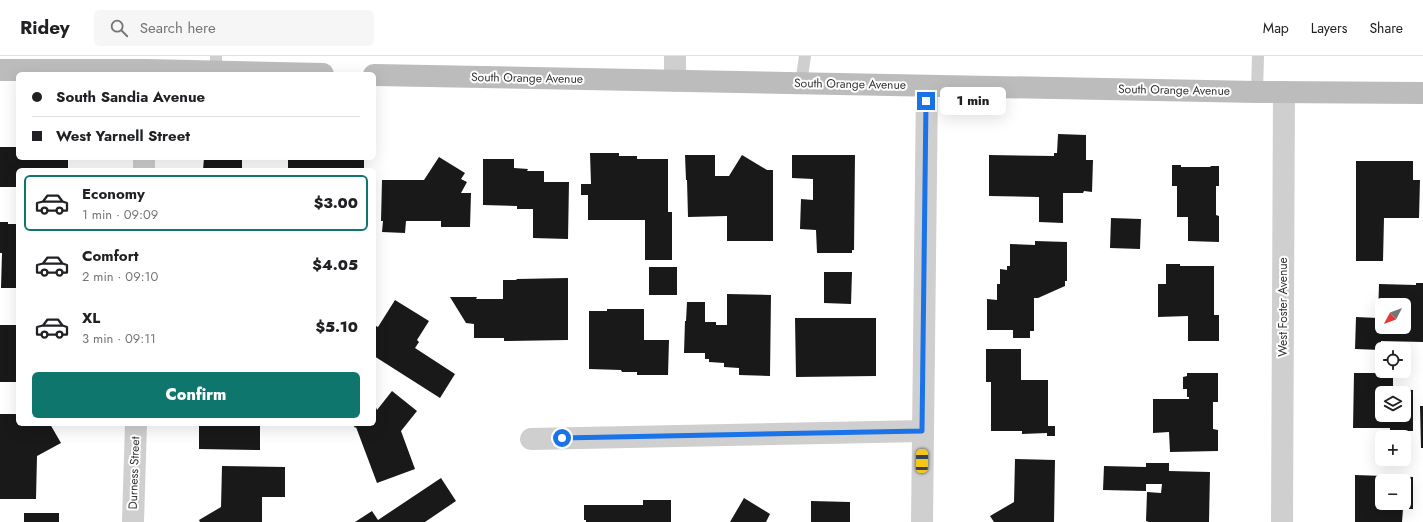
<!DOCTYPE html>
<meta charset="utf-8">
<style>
:root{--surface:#fff;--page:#f6f6f6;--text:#202124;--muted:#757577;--line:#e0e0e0;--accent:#0f766e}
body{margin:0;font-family:Jost,sans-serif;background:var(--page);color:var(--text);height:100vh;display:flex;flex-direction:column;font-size:15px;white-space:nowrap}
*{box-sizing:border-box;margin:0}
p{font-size:13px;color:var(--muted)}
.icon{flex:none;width:22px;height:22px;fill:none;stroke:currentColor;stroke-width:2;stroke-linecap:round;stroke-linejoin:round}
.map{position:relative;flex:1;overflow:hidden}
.sheet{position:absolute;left:16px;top:112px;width:360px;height:258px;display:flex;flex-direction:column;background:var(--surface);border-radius:6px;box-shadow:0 4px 16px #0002}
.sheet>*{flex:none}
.top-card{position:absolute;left:16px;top:16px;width:360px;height:88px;border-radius:6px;box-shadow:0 4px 16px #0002;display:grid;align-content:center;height:88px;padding:0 16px;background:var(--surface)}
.needle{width:26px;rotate:229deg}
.tools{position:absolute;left:1375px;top:242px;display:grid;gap:8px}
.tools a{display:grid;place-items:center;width:36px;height:36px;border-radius:6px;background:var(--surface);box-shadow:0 4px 16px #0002;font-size:20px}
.end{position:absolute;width:18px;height:18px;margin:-9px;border:5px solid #1a73e8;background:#fff;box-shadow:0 0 0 2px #fff}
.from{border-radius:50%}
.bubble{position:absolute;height:28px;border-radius:6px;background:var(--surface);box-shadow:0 4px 16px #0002;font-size:13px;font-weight:800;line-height:28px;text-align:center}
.car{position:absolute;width:12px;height:24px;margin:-12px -6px;border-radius:5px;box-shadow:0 0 3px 1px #0007;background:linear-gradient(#f5c518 24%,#345 0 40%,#f5c518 0 76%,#345 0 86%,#f5c518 0)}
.top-card b{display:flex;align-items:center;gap:14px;height:38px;font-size:15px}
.top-card b+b{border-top:1px solid var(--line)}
.top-card i{width:10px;height:10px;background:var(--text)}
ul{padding:7px 0 0;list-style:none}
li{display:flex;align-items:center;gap:12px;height:56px;margin:0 8px 6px;padding:0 8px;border:2px solid transparent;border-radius:6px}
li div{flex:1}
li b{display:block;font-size:15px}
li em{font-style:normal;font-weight:800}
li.selected{border-color:var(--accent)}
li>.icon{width:36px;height:36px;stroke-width:1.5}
.primary-button{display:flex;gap:8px;margin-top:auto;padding:8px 16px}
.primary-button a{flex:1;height:46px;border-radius:6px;background:var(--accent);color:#fff;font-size:16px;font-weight:800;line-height:46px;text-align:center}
header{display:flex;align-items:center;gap:24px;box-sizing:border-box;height:56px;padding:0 20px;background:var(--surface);border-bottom:1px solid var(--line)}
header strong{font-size:19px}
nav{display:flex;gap:22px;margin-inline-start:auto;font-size:14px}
.search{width:280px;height:36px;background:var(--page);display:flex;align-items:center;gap:10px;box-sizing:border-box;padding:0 14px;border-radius:6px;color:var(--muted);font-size:15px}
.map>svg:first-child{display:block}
.building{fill:#191919;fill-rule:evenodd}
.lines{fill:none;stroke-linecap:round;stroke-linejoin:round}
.lane{stroke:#cfcfcf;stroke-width:12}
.street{stroke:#cfcfcf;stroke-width:22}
.secondary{stroke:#bcbcbc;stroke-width:22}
.route{stroke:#1a73e8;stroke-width:5}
.labels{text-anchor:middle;stroke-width:4;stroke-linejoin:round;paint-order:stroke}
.street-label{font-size:12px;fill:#323232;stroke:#fff}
</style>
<header>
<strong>Ridey</strong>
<div class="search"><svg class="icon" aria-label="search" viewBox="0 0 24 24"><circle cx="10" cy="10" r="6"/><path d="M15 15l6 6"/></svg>Search here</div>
<nav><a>Map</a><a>Layers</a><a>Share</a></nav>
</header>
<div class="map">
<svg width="1423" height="466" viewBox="0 0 1423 466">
<rect width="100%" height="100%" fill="#fff"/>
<path class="building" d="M1058 78 1086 79V104H1093L1092 136 1084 135 1083 137H1063V167L1039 166V141L989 140V99L1054 100V97H1057Z
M0 91H18V102H68V114H18V131H0Z
M590 97H619V100H637V103H668V156H672V204H645V164H588V139H581V128H591Z
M685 99H715V120H729L742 99 767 114H773V185H727V160L688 161 687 124H686Z
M792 99H855L854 194H852V197H817L816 174 800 173 801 143 813 144V123L792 122Z
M439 101 465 117 461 123 467 126 461 137H471L470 171H441V165H406L405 177 382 176 383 165H381L382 124H424Z
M204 102H242V114H203Z
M288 102H364V114H288Z
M483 103H514V112L528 113 527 115H544V126H569L568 183 533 182V153H517V150L483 149Z
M1356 105H1413V124H1420L1419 162H1384L1383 205H1356Z
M1172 109H1181V111H1210L1211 110H1219V130H1216V159L1219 160V186L1188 185V161H1177V130H1172Z
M1111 162 1141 163 1140 193 1110 192Z
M0 166H8V168H18V232H1L2 197H0Z
M1035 185 1067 186V225H1065V230L1038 242H1034V275H1030V282H1013V274H987V243L997 244V228H1000V213L1007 214V210H1010V188L1035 189Z
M1166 208H1180V210H1214V259H1219V285H1188V260L1158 261V228H1166Z
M649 211H677V239H649Z
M824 216H852L851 248 824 247Z
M568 222V284L504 285V282H474V268L466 267 450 241H477L476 243H503V224H516L517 223Z
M1416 227H1423V286L1381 285V294L1355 293 1356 261 1378 262 1379 228 1416 229ZM1382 249H1404V271H1382Z
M727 238 771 239 770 320 739 319V312L724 311V307L709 306V303H705V297H684L685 265H686L687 246H705V266H716V269H727Z
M395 244 429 265 417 284 419 286 415 292 455 318 440 342 374 300V274L376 270 378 271Z
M607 253H644V284H669L668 319H637V316H622L621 314 589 313V255H607Z
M795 262H876V320L796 321Z
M0 269H18V326H0Z
M986 293H1021V324H1048V370H1055V380H1047V377L1022 378V375H991V326H986Z
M1187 317H1218V346H1213V373L1218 374V395L1170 396 1169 376 1153 377V343H1189V341H1187V333H1183V321L1187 320Z
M1354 317H1393V333L1413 334V375H1390V372H1353ZM1382 337H1404V359H1382Z
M392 335 417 355 401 375 415 413 377 427 356 371 355 372 353 368H374V346L377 354Z
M1420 350H1423V392H1421Z
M0 358H18V368H27V370L30 368H50L61 387 37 400 36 443H0Z
M199 368H260V394L199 393Z
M1015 403 1055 404 1054 466H994L990 460 1014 446Z
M1146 407H1169V415L1210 416 1209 466H1149L1146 465 1147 436 1161 437 1162 428H1146V435L1103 434 1104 410 1146 411Z
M222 410 285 411V441H262V466H200L199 464 221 451Z
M1355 419 1413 421V453H1403L1402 466H1355ZM1382 425H1404V447H1382Z
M441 422 456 445 425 466H355L372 455 378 464Z
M744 442 770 458 766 466H730Z
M643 444H671V466H586V464H584V449H643Z
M811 445 850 446V466H811Z
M24 457H59V466H24Z"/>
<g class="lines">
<path class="lane" d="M216 0V16
M801 27 805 0
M1257 36 1258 0"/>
<path class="street" d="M675 25V0
M144 114V102
M531 383 923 375
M133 466 136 368
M922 466 927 30
M1282 466 1284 36"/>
<path class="secondary" d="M0 14H147L323 18
M374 19 1257 36 1423 37"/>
</g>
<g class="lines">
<path class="route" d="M562 382 922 375 926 45"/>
</g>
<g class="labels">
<g class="street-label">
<text transform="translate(527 22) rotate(1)" y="4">South Orange Avenue</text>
<text transform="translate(850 28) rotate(1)" y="4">South Orange Avenue</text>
<text transform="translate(1174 34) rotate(1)" y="4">South Orange Avenue</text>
<text transform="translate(1283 251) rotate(-90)" y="4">West Foster Avenue</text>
<text transform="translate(134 417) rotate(-88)" y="4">Durness Street</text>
</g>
</g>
</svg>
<div class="tools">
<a><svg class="needle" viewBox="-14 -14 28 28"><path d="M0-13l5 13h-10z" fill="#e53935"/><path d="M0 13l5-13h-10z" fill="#757577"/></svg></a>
<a><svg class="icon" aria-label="locate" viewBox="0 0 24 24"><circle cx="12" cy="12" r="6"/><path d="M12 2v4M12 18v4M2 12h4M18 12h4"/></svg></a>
<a><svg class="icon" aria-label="layers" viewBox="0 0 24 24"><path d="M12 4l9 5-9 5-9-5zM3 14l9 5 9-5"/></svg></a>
<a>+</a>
<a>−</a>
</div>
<i class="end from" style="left:562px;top:382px"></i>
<i class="end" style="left:926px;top:45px"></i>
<div class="bubble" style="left:940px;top:31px;width:66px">1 min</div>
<i class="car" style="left:922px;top:405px;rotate:1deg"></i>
<div class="top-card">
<b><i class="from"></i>South Sandia Avenue</b>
<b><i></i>West Yarnell Street</b>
</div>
<section class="sheet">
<ul>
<li class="selected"><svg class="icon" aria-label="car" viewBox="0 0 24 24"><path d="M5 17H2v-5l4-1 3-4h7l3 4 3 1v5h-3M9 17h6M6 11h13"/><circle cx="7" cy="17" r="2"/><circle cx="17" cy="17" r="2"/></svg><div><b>Economy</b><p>1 min · 09:09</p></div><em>$3.00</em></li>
<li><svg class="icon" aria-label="car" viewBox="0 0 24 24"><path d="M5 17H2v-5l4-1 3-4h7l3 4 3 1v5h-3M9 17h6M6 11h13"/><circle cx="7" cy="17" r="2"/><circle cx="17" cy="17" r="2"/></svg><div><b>Comfort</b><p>2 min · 09:10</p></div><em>$4.05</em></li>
<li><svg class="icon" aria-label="car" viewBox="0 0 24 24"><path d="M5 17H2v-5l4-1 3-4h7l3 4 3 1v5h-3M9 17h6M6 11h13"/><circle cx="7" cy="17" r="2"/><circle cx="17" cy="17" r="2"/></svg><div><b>XL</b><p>3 min · 09:11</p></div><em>$5.10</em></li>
</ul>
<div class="primary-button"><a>Confirm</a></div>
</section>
</div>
